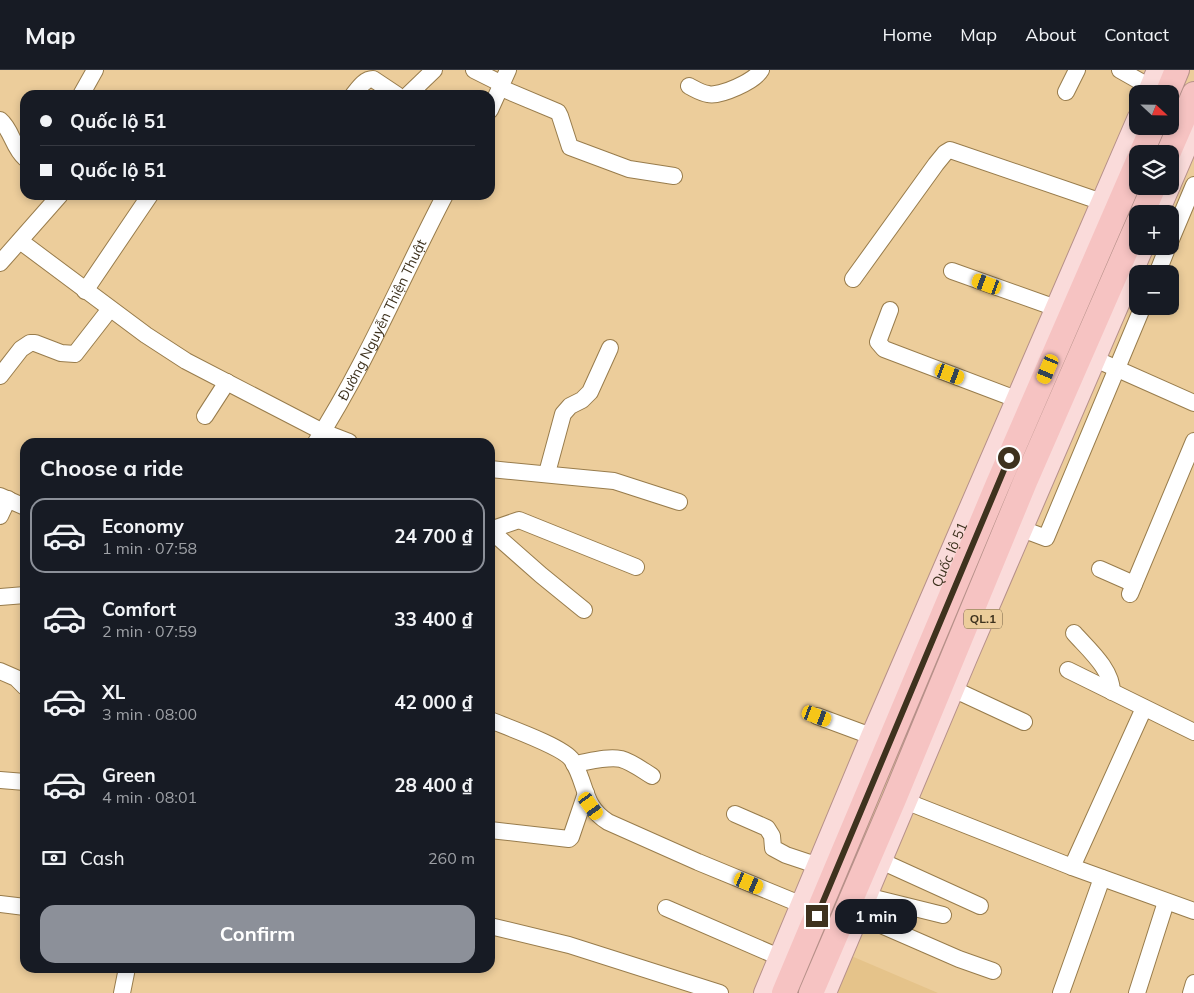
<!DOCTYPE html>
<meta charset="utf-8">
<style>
:root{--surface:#171b24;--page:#20242c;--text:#f1f3f6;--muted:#9ea1a6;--line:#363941;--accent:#8c9099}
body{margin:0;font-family:Mulish,sans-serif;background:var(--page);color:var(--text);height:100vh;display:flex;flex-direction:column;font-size:19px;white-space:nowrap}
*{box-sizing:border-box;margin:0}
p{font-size:16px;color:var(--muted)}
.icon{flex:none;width:28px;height:28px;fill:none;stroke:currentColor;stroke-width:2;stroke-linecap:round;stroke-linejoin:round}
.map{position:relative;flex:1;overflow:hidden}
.sheet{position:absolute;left:20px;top:368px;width:475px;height:535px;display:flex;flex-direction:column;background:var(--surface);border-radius:15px;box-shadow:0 2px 8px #0003}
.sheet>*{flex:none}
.hud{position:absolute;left:20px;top:20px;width:475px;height:110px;border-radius:15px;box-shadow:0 2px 8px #0003;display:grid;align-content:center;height:110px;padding:0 20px;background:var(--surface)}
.needle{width:32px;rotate:112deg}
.fabs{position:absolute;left:1129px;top:15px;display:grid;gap:10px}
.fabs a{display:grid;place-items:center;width:50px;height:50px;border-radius:10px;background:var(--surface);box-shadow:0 2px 8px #0003;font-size:25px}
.end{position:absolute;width:22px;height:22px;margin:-11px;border:6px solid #3e321e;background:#fff;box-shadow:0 0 0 2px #fff}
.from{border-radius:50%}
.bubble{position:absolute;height:35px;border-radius:15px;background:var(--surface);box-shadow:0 2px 8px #0003;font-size:16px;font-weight:700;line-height:35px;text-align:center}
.car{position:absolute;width:15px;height:30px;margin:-15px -8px;border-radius:6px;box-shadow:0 0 4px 1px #0007;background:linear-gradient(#f5c518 24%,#345 0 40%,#f5c518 0 76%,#345 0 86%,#f5c518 0)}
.hud b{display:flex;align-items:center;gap:18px;height:48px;font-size:19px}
.hud b+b{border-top:1px solid var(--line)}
.hud i{width:12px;height:12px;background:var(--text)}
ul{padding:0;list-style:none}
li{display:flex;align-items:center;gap:15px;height:75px;margin:0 10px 8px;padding:0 10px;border:2px solid transparent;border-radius:15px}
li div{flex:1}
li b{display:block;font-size:19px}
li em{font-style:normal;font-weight:700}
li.active{border-color:var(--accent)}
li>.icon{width:45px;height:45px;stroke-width:1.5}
h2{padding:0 20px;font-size:22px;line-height:60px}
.pay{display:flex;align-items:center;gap:12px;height:55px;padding:0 20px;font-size:19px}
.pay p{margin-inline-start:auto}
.button{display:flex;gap:10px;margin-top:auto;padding:10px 20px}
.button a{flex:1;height:58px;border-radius:15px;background:var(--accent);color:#fff;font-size:20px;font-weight:700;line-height:58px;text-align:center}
header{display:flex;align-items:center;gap:30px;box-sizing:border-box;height:70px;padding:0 25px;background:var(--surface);border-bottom:1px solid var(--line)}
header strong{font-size:24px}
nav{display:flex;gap:28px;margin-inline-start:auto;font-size:18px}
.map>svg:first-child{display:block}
.built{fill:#e5c38a}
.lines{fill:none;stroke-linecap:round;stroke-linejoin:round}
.minor-casing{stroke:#987c4c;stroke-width:18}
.major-casing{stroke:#b69089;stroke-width:22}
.highway-casing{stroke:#b69089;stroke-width:26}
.minor{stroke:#fff;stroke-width:16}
.major{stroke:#fadbda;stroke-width:20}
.highway{stroke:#f6c3c2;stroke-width:24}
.route{stroke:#3e321e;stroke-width:6}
.labels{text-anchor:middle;stroke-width:4;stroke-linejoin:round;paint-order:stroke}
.shield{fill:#eccd9b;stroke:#726044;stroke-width:1}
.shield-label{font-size:12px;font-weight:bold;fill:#3e321e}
.street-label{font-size:14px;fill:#3e321e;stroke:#eccd9b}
</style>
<header>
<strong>Map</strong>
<nav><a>Home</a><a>Map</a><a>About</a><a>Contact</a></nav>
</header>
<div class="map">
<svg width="1194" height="923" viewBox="0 0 1194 923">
<rect width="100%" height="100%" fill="#eccd9b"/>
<path class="built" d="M849 885 938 923H834Z"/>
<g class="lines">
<defs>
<g id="minor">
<path d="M474 0 502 14"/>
<path d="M1120 0 1150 17"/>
<path d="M689 16C695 19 701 23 708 24 720 27 755 11 761 0"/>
<path d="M501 18 558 42 560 46 570 77 629 99 674 106"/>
<path d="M1066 22 1077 0"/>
<path d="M81 25 95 0"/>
<path d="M353 25C358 19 364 9 373 9L397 25"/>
<path d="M408 25 434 0"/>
<path d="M490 40 508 0"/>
<path d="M0 50C12 60 13 78 25 88"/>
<path d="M20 171 146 265 186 291 323 362 349 372"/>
<path d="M1170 172 1194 115"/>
<path d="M0 193 60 125"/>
<path d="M952 201 1056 238"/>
<path d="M1157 204 1168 176"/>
<path d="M853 209 936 94 945 83 950 80 1102 132"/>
<path d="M85 221 150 125"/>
<path d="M890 240 878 272 884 279 1016 329"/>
<path d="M1095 289 1194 333"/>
<path d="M0 306 21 279 30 273H35L61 283 75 284 110 239"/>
<path d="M205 346 227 312"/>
<path id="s1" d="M316 372C366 294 402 207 445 125"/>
<path d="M490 399 614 411 679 432"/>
<path d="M547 403 563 344 570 336 582 330 590 322 610 278"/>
<path d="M0 426 25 437"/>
<path d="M0 446 8 429"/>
<path d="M1022 459 1046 468 1143 236"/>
<path d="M490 460 519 450 636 497"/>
<path d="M490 460 541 505 584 540"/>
<path d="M1100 499 1134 514"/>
<path d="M1130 524 1194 371"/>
<path d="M0 527 25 525"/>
<path d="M1074 563C1088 579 1112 599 1112 622"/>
<path d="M1068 600 1194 662"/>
<path d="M0 601 16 608 25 617"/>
<path d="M953 619 1024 652"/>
<path d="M817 646 871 666"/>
<path d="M490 650C507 657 564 677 572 690 587 713 582 736 608 752L698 792 812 839"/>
<path d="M574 694C588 692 607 686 621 689 632 692 642 700 652 706"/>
<path d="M0 710 25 712"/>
<path d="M895 727 1072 797 1194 841"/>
<path d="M735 744 767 758 772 766 773 778 786 785 816 795"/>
<path d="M490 760 569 769 571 767 586 723"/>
<path d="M881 791 980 836"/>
<path d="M1072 797 1144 638"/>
<path d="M866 826 943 845"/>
<path d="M0 834 25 837"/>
<path d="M666 838 779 887"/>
<path d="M858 845 959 889 993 901"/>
<path d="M490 856 569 875 720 923"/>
<path d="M122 923 127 898"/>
<path d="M1061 923 1102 808"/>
<path d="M1137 923 1166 832"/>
<path d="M1191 923 1194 913"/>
</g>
<g id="major">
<path d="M1147 24 1157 0"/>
<path d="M1170 116 1194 60"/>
<path d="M1158 144 1170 116"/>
<path id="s2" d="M764 923 871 666 1138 47"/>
<path d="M826 923 967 588 1144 176"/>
</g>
<path id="highway" d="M1167 24 1177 0
M1141 84 1153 56
M1168 84 1194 24
M1142 144 1154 116
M784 923 997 416 1138 91
M811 923 895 727 1025 412 1138 153"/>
</defs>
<use href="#minor" class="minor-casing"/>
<use href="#major" class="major-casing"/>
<use href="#highway" class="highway-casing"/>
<use href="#minor" class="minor"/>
<use href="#major" class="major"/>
<use href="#highway" class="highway"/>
</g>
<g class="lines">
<path class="route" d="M817 846 1009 388"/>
</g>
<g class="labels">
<rect class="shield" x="964" y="539.5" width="38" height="19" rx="4"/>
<g class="shield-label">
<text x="983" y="553">QL.1</text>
</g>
<g class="street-label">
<text dy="5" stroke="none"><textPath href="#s1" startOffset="139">Đường Nguyễn Thiện Thuật</textPath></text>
<text dy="5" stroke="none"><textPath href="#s2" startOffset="476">Quốc lộ 51</textPath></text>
</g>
</g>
</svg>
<div class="fabs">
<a><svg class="needle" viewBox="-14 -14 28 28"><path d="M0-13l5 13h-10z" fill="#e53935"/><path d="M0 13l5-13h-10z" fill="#9ea1a6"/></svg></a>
<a><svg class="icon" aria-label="layers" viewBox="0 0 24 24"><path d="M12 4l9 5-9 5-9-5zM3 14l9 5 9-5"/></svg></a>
<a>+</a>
<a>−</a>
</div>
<i class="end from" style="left:1009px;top:388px"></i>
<i class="end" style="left:817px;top:846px"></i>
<div class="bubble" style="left:835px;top:829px;width:82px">1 min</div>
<i class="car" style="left:987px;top:214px;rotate:290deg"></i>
<i class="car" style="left:1048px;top:299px;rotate:203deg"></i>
<i class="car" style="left:950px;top:304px;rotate:111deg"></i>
<i class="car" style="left:817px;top:646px;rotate:111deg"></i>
<i class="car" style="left:591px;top:736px;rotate:144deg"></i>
<i class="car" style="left:749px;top:813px;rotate:113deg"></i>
<div class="hud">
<b><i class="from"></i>Quốc lộ 51</b>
<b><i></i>Quốc lộ 51</b>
</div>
<section class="sheet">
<h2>Choose a ride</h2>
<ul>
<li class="active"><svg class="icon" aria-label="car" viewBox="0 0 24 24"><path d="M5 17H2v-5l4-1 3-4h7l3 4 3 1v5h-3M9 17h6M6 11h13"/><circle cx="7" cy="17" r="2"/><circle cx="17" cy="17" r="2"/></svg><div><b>Economy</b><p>1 min · 07:58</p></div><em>24 700 ₫</em></li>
<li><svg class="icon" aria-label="car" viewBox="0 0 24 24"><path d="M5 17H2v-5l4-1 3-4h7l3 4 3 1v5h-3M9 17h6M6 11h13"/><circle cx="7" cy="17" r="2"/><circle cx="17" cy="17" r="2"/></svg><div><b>Comfort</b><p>2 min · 07:59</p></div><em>33 400 ₫</em></li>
<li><svg class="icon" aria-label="car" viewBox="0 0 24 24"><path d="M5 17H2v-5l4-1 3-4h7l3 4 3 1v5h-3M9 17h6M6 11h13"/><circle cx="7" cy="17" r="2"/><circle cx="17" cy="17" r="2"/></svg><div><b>XL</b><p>3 min · 08:00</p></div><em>42 000 ₫</em></li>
<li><svg class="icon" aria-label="car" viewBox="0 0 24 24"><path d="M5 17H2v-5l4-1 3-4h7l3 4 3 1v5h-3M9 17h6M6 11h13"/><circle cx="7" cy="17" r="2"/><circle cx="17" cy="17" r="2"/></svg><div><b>Green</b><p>4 min · 08:01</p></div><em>28 400 ₫</em></li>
</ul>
<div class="pay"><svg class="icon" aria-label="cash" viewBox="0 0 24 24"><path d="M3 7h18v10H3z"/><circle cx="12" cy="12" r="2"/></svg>Cash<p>260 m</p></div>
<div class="button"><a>Confirm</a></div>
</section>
</div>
